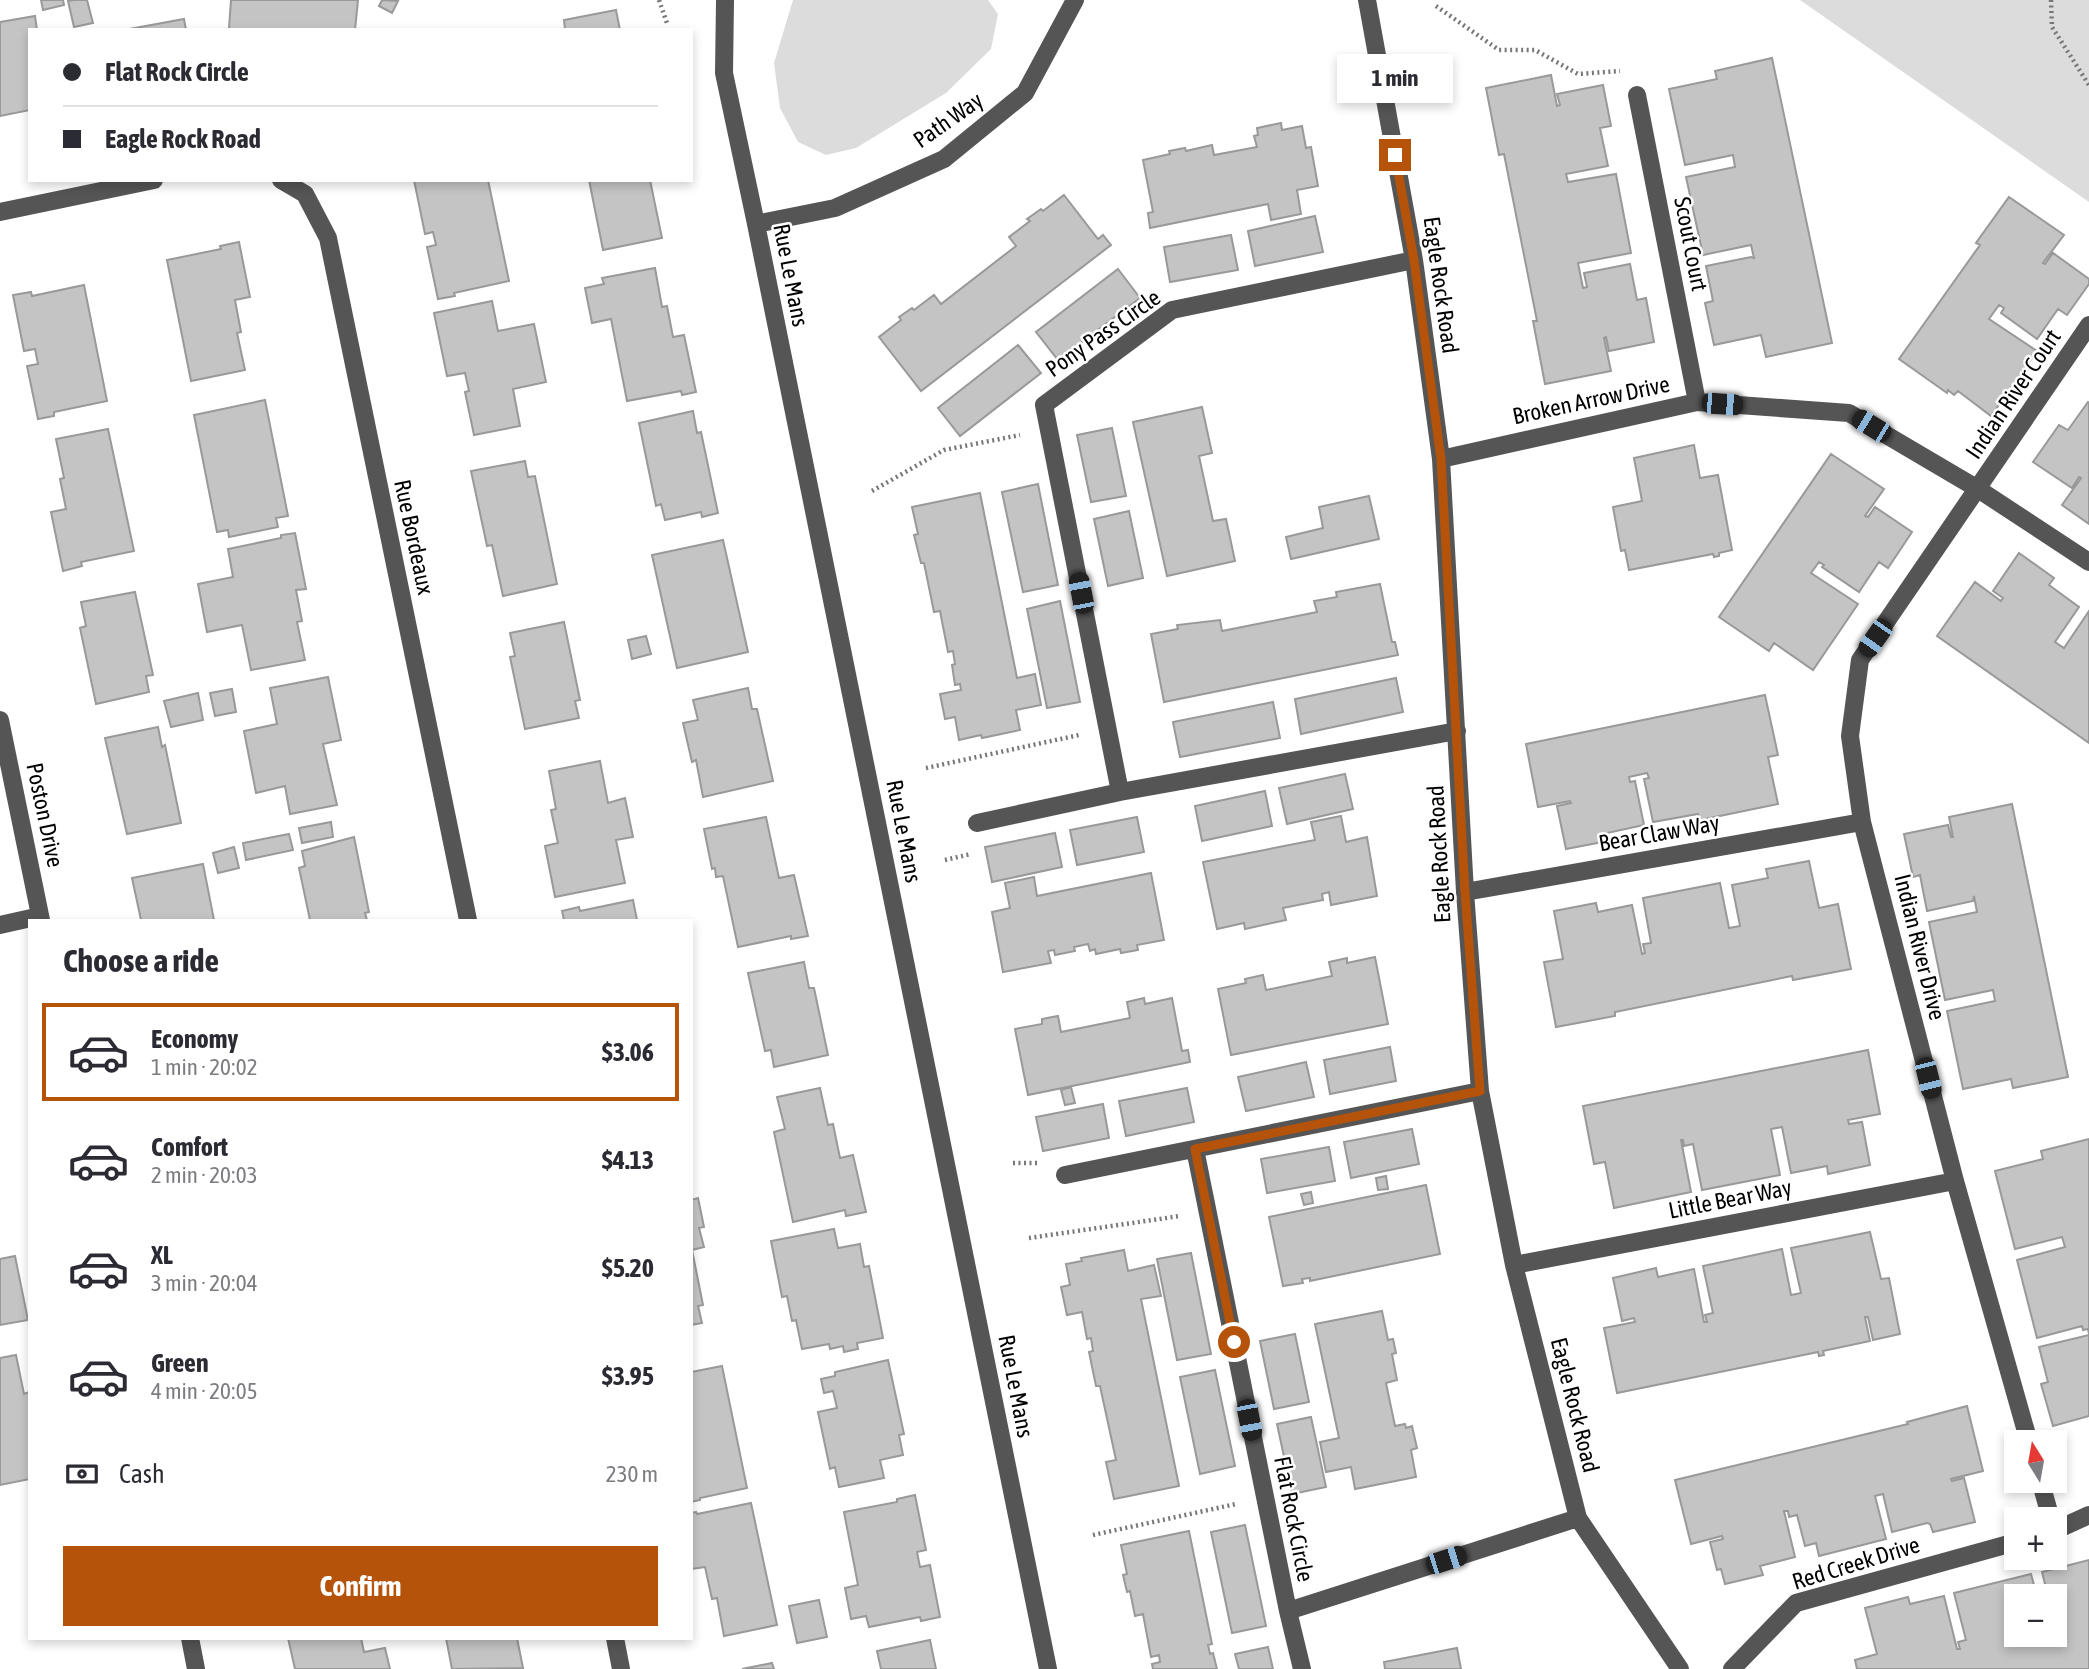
<!DOCTYPE html>
<meta charset="utf-8">
<style>
:root{--surface:#fff;--page:#f2f2f3;--text:#2b2b33;--muted:#7c7c81;--line:#e1e1e2;--accent:#b45309}
body{margin:0;font-family:"Asap Condensed",sans-serif;background:var(--page);color:var(--text);height:100vh;display:flex;flex-direction:column;font-size:26px;white-space:nowrap}
*{box-sizing:border-box;margin:0}
p{font-size:23px;color:var(--muted)}
.icon{flex:none;width:38px;height:38px;fill:none;stroke:currentColor;stroke-width:2;stroke-linecap:round;stroke-linejoin:round}
.map{position:relative;flex:1;overflow:hidden}
.drawer{position:absolute;left:28px;top:919px;width:665px;height:721px;display:flex;flex-direction:column;background:var(--surface);border-radius:0px;box-shadow:0 4px 10px #0003}
.drawer>*{flex:none}
.banner{position:absolute;left:28px;top:28px;width:665px;height:154px;border-radius:0px;box-shadow:0 4px 10px #0003;display:grid;align-content:center;height:154px;padding:0 35px;background:var(--surface)}
.needle{width:46px;rotate:349deg}
.controls{position:absolute;left:2004px;top:1430px;display:grid;gap:14px}
.controls a{display:grid;place-items:center;width:63px;height:63px;border-radius:0px;background:var(--surface);box-shadow:0 4px 10px #0003;font-size:35px}
.end{position:absolute;width:32px;height:32px;margin:-16px;border:9px solid #b45309;background:#fff;box-shadow:0 0 0 4px #fff}
.from{border-radius:50%}
.bubble{position:absolute;height:49px;border-radius:0px;background:var(--surface);box-shadow:0 4px 10px #0003;font-size:23px;font-weight:700;line-height:49px;text-align:center}
.car{position:absolute;width:21px;height:42px;margin:-21px -10px;border-radius:9px;box-shadow:0 0 5px 2px #0007;background:linear-gradient(#222 24%,#8ab4d8 0 40%,#222 0 76%,#8ab4d8 0 86%,#222 0)}
.banner b{display:flex;align-items:center;gap:24px;height:66px;font-size:26px}
.banner b+b{border-top:2px solid var(--line)}
.banner i{width:18px;height:18px;background:var(--text)}
ul{padding:0;list-style:none}
li{display:flex;align-items:center;gap:21px;height:98px;margin:0 14px 10px;padding:0 21px;border:4px solid transparent;border-radius:0px}
li div{flex:1}
li b{display:block;font-size:26px}
li em{font-style:normal;font-weight:700}
li.selected{border-color:var(--accent)}
li>.icon{width:63px;height:63px;stroke-width:1.5}
h2{padding:0 35px;font-size:32px;line-height:84px}
.pay{display:flex;align-items:center;gap:18px;height:77px;padding:0 35px;font-size:26px}
.pay p{margin-inline-start:auto}
.cta{display:flex;gap:14px;margin-top:auto;padding:14px 35px}
.cta a{flex:1;height:80px;border-radius:0px;background:var(--accent);color:#fff;font-size:28px;font-weight:700;line-height:80px;text-align:center}
.map>svg:first-child{display:block}
.green{fill:#dcdcdc}
.building{fill:#c4c4c4;stroke:#999;stroke-width:2}
.lines{fill:none;stroke-linecap:round;stroke-linejoin:round}
.path{stroke:#777;stroke-width:4.5;stroke-dasharray:2 3.5;stroke-linecap:butt}
.minor{stroke:#555;stroke-width:18}
.route{stroke:#b45309;stroke-width:9}
.labels{text-anchor:middle;stroke-width:5;stroke-linejoin:round;paint-order:stroke}
.street-label{font-size:23px;fill:#000;stroke:#fff}
</style>
<div class="map">
<svg width="2089" height="1669" viewBox="0 0 2089 1669">
<rect width="100%" height="100%" fill="#fff"/>
<path class="green" d="M793 0H988L998 14 991 49 946 93 856 148 826 155 798 142 780 108 774 63Z
M1800 0H2089V202Z"/>
<path class="building" d="M41 0H63L64 5 43 10Z
M74 0H87L93 23 74 27 68 1Z
M231 0H358L355 30H226L229 28Z
M382 0 398 1 392 13 379 6Z
M616 10 620 30H565L564 20Z
M35 16 37 30H30V110L0 116V22Z
M184 19 186 30H124Z
M1772 58 1832 343 1766 357 1761 335 1714 345 1705 303 1713 301 1706 266 1751 257 1754 258 1751 245 1703 255 1686 177 1735 167 1733 155 1685 165 1669 89 1717 79 1715 71Z
M1551 75 1557 106 1560 105 1557 94 1603 85 1611 126 1600 128 1608 166 1566 174 1568 182 1616 174 1631 253 1578 263 1583 288 1587 287 1584 273 1630 264 1637 300 1646 298 1654 342 1609 351 1606 337 1604 338 1611 371 1545 384 1533 321H1537L1504 154 1499 155 1486 88Z
M1281 123 1282 130 1302 126 1306 148 1311 147 1318 186 1297 190 1301 214 1271 220 1268 204 1150 228 1148 213 1153 212 1143 160 1170 154 1169 151 1185 148 1186 151 1212 145 1214 155 1257 147 1254 136 1258 135 1257 128Z
M414 180H488L509 281 454 293 455 296 438 299 427 247 436 245 433 232 425 234Z
M589 180H650L662 238 603 250Z
M1064 195 1098 239 1103 235 1111 245 921 391 879 337 901 320 899 317 912 308 914 310 934 295 941 304 1016 246 1009 237 1030 221 1027 219 1041 209 1043 211Z
M2009 197 2064 235 2043 263 2045 264 2053 253 2089 279V284L2067 315 2058 309 2037 339 2001 313 2004 308 1999 305 1989 319 2037 351 1991 416 1958 391 1954 395 1948 390 1947 393 1899 359 1980 245 1976 243Z
M1315 216 1323 252 1255 266 1248 231Z
M1231 235 1238 270 1170 282 1164 247Z
M239 242 250 297 235 300 241 332 237 333 245 370 191 381 167 260 221 249 220 246Z
M655 268 662 307 667 306 673 337 684 335 696 392 682 395 681 391 627 401 611 319 592 323 585 288 604 284 602 278Z
M1118 269 1140 298 1058 360 1036 332Z
M84 285 107 401 54 412V416L38 419 27 366 38 364 35 349 24 351 13 295 31 292 32 296Z
M492 301 498 331 534 324 546 382 513 389 520 426 474 435 465 392 469 391 465 373 447 376 434 313Z
M1018 345 1041 373 960 436 938 408Z
M265 400 288 516 276 518 278 527 229 537 228 530 217 532 194 415Z
M2088 402 2089 403V524L2062 505 2081 478 2079 477 2072 488 2033 462 2059 425 2068 430Z
M1202 407 1212 453 1199 456 1213 521 1226 519 1235 561 1167 576 1133 422Z
M693 411 697 433 701 432 718 513 702 517 701 512 665 520 661 504 656 506 639 423Z
M1112 428 1126 496 1091 502 1077 435Z
M108 429 134 551 81 562 82 566 63 571 51 512 66 509 60 479 64 478 56 439Z
M1694 445 1700 478 1718 475 1732 550 1719 553V556L1714 557 1713 554 1629 570 1625 550 1621 551 1613 507 1642 501 1634 458Z
M1831 454 1884 489 1865 516 1868 517 1875 507 1912 532 1888 568 1879 562 1859 592 1822 567 1824 565 1819 562 1811 573 1858 604 1813 670 1774 643 1769 651 1719 617Z
M525 461 528 477 535 476 557 584 503 596 492 545 487 546 471 471Z
M1038 484 1058 585 1023 592 1002 492Z
M980 493 1017 678 1035 674 1041 705 1016 710 1020 730 982 738 981 735 959 740 955 717 945 719 940 694 961 690 960 684 955 685 952 665 955 664 953 651 948 652 940 611 934 612 924 563H921L914 535 918 534 912 507Z
M1369 496 1379 539 1291 559 1286 537 1323 528 1319 507Z
M1129 511 1143 578 1108 586 1094 519Z
M295 533 306 589 296 590 302 621 297 622 305 660 251 670 242 625 207 632 198 584 233 577 228 549 281 538V535Z
M723 540 748 652 677 668 652 555Z
M2019 553 2054 578 2049 585 2079 607 2055 642 2064 648 2089 611V743L1937 636 1975 582 2001 601 2003 598 1993 591Z
M1380 584 1392 642H1395L1398 655 1164 702 1151 634 1178 629 1177 625 1220 620 1222 631 1317 612 1314 601 1337 597 1336 592Z
M135 592 153 675 146 676 149 692 96 704 80 628 86 626 81 602Z
M1060 601 1080 702 1047 708 1027 609Z
M564 622 580 700 575 701 579 718 525 729 510 657 515 656 510 633Z
M646 636 651 654 632 659 628 640Z
M328 677 341 740 323 744 337 805 290 814 285 786 256 793 244 731 277 724 270 688Z
M1396 678 1403 712 1301 734 1295 699Z
M748 688 752 709H757L773 781 703 797 696 760 692 762 683 723 698 720 693 700Z
M232 689 236 712 215 716 210 693Z
M198 693 203 720 171 727 164 701Z
M1765 695 1778 755 1768 757 1778 804 1700 820 1698 814 1653 822 1644 779 1649 778 1647 773 1629 777 1630 782 1635 781 1644 825 1607 833 1608 841 1566 849 1557 806 1571 803 1570 801 1538 807 1526 744Z
M1273 702 1280 738 1180 757 1173 722Z
M158 727 162 747 165 745 181 823 127 834 105 738Z
M600 761 608 803 625 798 633 837 616 840 625 883 555 897 545 846 558 843 551 810 556 809 549 771Z
M1345 774 1353 809 1287 824 1279 788Z
M1265 791 1272 826 1202 841 1195 806Z
M2012 804 2068 1077 2013 1088 2011 1079 1963 1089 1947 1011 1995 1001 1993 990 1945 1000 1929 922 1977 912 1974 896 1973 901 1927 911 1920 875 1913 877 1904 834 1948 825 1951 837H1953L1949 817Z
M1341 816 1346 842 1367 837 1377 896 1331 905 1329 892 1322 894 1323 900 1283 908 1286 920 1245 929 1244 923 1217 929 1203 862 1315 840 1311 822Z
M766 817 779 878 794 875 808 936 791 939V936L738 947 723 876 716 877 715 868 712 869 704 829Z
M1137 817 1144 852 1077 865 1070 830Z
M331 822 333 837 302 843 299 828Z
M1055 833 1062 867 992 882 985 847Z
M289 834 293 850 246 860 243 843Z
M354 837 369 912 365 913 367 920H310L299 868 305 866 302 851Z
M234 847 239 868 218 873 213 853Z
M1809 861 1819 908 1838 904 1851 969 1793 980 1792 976 1615 1012V1016L1556 1027 1544 962 1563 959 1554 911 1596 903 1598 912 1632 905 1642 954 1645 953 1643 944 1651 943 1643 898 1720 883 1729 928 1740 926 1732 885 1768 878 1766 869Z
M203 864 214 920H141L132 878Z
M1151 873 1164 940 1137 945 1138 950 1121 953 1120 949 1096 954 1095 949 1090 951 1088 944 1074 947 1075 951 1055 955 1054 950 1048 951 1051 963 1003 972 992 912 1010 908 1005 883 1034 877 1037 896Z
M633 900 637 920H564L562 911 579 907 580 911Z
M1375 957 1388 1024 1231 1055 1218 989 1246 983 1245 979 1263 975 1266 990 1332 976 1329 962 1347 958V963Z
M804 962 809 988H814L828 1055 774 1067 771 1050 765 1051 748 973Z
M1144 998 1145 1004 1172 998 1182 1051 1188 1050 1190 1062 1028 1095 1015 1029 1042 1024V1019L1058 1016 1061 1032 1130 1018 1127 1002Z
M1390 1047 1396 1081 1330 1094 1324 1060Z
M1868 1050 1880 1114 1848 1120 1849 1124 1862 1122 1870 1165 1828 1174 1827 1166 1791 1173 1782 1127 1771 1129 1780 1175 1702 1190 1693 1144 1684 1146 1683 1140H1681L1691 1192 1614 1208 1605 1162 1594 1164 1583 1106Z
M1306 1062 1314 1097 1246 1111 1238 1077Z
M1071 1087 1075 1103 1065 1105 1061 1090Z
M820 1088 828 1125 833 1124 840 1158 853 1155 866 1212 846 1216 845 1210 793 1222 774 1132 785 1129 777 1097Z
M1187 1088 1194 1122 1126 1136 1119 1101Z
M1103 1104 1109 1138 1043 1151 1036 1117Z
M1412 1129 1419 1164 1351 1178 1344 1142Z
M2089 1139V1334L2088 1329 2083 1330 2082 1326 2037 1338 2017 1260 2065 1247 2062 1237 2015 1249 1995 1171 2043 1159 2041 1151Z
M1329 1147 1335 1181 1267 1193 1261 1159Z
M1386 1176 1388 1189 1378 1190 1376 1178Z
M1426 1185 1440 1254 1310 1281V1278L1302 1279 1303 1283 1283 1286 1269 1217Z
M1311 1192 1313 1203 1304 1205 1301 1194Z
M698 1198 704 1227 699 1228 704 1247 692 1250 703 1305 698 1306 702 1323 691 1325V1200Z
M834 1229 838 1248 860 1244 864 1267 869 1266 883 1338 857 1343 858 1349 844 1352 843 1346 830 1349 829 1344 802 1349 796 1320 792 1321 787 1296 782 1297 771 1241Z
M1870 1232 1881 1279 1889 1278 1900 1334 1873 1340 1868 1317H1865L1870 1341 1823 1351 1824 1355 1819 1356 1818 1352 1617 1393 1604 1328 1635 1322 1634 1318 1622 1321 1613 1278 1656 1268 1658 1277 1694 1269 1704 1322H1707L1705 1315 1713 1313 1703 1266 1782 1249 1791 1295 1801 1293 1791 1248Z
M1124 1250 1128 1271 1154 1265 1161 1296 1141 1299 1179 1486 1114 1499 1106 1462 1116 1460 1100 1386H1096L1089 1352 1093 1351 1091 1338 1087 1339 1082 1312 1067 1315 1061 1287 1070 1285 1066 1264 1082 1261 1081 1258Z
M1191 1253 1211 1354 1177 1360 1157 1259Z
M15 1256 28 1320 0 1325V1259Z
M1382 1311 1388 1340 1393 1339 1396 1353 1392 1354 1397 1380 1386 1383 1395 1426 1405 1424 1406 1428 1412 1426 1417 1448 1411 1450 1416 1477 1355 1489 1351 1467 1326 1472 1320 1442 1339 1438 1315 1324Z
M1295 1334 1309 1402 1274 1409 1260 1341Z
M2089 1335V1416L2053 1426 2041 1384 2048 1382 2039 1347Z
M16 1355 24 1394 29 1392 30 1396V1479L0 1485V1358Z
M888 1360 904 1434 899 1435 903 1455 880 1460 884 1478 839 1487 835 1467 830 1469 818 1412 837 1408 833 1391 824 1393 821 1379 835 1376V1372Z
M722 1366 747 1488 700 1498V1500L691 1502V1372Z
M1215 1370 1235 1466 1200 1474 1180 1377Z
M1967 1406 1983 1471 1951 1479 1952 1481 1964 1478 1975 1522 1933 1532 1930 1524 1927 1523 1892 1532 1883 1494 1875 1496 1886 1539 1819 1556 1816 1543 1805 1546 1797 1515 1789 1517 1788 1511H1784L1795 1557 1760 1566 1763 1575 1725 1584 1721 1569 1717 1570 1710 1542 1723 1539 1722 1536 1691 1544 1675 1480 1908 1424 1907 1422Z
M1311 1417 1326 1487 1292 1494 1277 1424Z
M915 1495 926 1550 917 1552 920 1567 930 1565 940 1617 921 1621 920 1617 869 1627 866 1616 851 1619 845 1588 858 1585 844 1512 897 1502V1499Z
M751 1503 777 1625 724 1636 717 1598 712 1599 705 1567 691 1569V1513L696 1512 697 1514Z
M1245 1525 1266 1626 1232 1633 1211 1532Z
M1189 1531 1212 1644 1208 1645 1210 1654 1213 1653 1217 1669H1153L1152 1664 1160 1662 1159 1655 1151 1657 1143 1614 1135 1616 1130 1591 1127 1592 1123 1575 1127 1574 1121 1545Z
M2089 1560V1669H1857L1855 1660 1877 1654 1865 1608 1908 1597 1910 1604 1944 1596 1957 1649H1960L1958 1642 1966 1640 1954 1593 2031 1574 2037 1596H2016V1634H2054V1596H2048L2042 1572Z
M819 1600 827 1637 797 1643 789 1606Z
M288 1638H361L364 1652 385 1648 390 1669H295Z
M446 1638H517L523 1668 452 1669Z
M930 1640 936 1669H881L877 1651Z
M1268 1647 1273 1669H1239L1235 1654Z
M1457 1648 1461 1669H1385L1384 1662Z
M772 1663 774 1669H742Z"/>
<g class="lines">
<path class="path" d="M659 0 668 26
M2051 0 2052 27 2089 85
M1436 6 1499 50H1535L1578 74 1620 71
M872 491 944 450 1020 435
M926 768 1079 735
M945 860 971 854
M1013 1163H1040
M1029 1238 1180 1216
M1093 1535 1236 1504"/>
<path class="minor" d="M1367 0 1414 260 1441 459 1465 892 1480 1091 1514 1265 1578 1518 1680 1669
M725 1 724 73 756 224 1048 1669
M1637 95 1697 402
M281 180 305 194 328 238 468 920
M0 212 154 180
M756 224 835 208 944 159 1025 93 1075 0
M1441 459 1697 402 1849 413 1978 489 2089 562
M0 720 41 920
M1120 792 1044 405 1172 310 1414 260
M977 823 1120 792 1457 731
M1465 892 1862 822
M0 925 40 916
M1195 1149 1288 1611 1302 1669
M1065 1175 1480 1091
M1514 1265 1955 1181
M2029 1442 1955 1181 1862 822 1850 736 1860 660 2089 325
M2040 1480 2051 1519
M2054 1531 2089 1515
M1288 1611 1578 1518
M190 1638 196 1669
M615 1638 621 1669
M1732 1669 1796 1603 2016 1542"/>
</g>
<g class="lines">
<path class="route" d="M1234 1342 1195 1149 1480 1091 1465 892 1441 459 1414 260 1395 155"/>
</g>
<g class="labels">
<g class="street-label">
<text transform="translate(948 120) rotate(-35)" y="8">Path Way</text>
<text transform="translate(1691 244) rotate(79)" y="8">Scout Court</text>
<text transform="translate(791 275) rotate(79)" y="8">Rue Le Mans</text>
<text transform="translate(1441 285) rotate(82)" y="8">Eagle Rock Road</text>
<text transform="translate(1103 333) rotate(-35)" y="8">Pony Pass Circle</text>
<text transform="translate(2013 394) rotate(-56)" y="8">Indian River Court</text>
<text transform="translate(1591 400) rotate(-12)" y="8">Broken Arrow Drive</text>
<text transform="translate(414 537) rotate(78)" y="8">Rue Bordeaux</text>
<text transform="translate(45 815) rotate(78)" y="8">Poston Drive</text>
<text transform="translate(904 831) rotate(79)" y="8">Rue Le Mans</text>
<text transform="translate(1659 833) rotate(-10)" y="8">Bear Claw Way</text>
<text transform="translate(1439 854) rotate(-93)" y="8">Eagle Rock Road</text>
<text transform="translate(1920 947) rotate(76)" y="8">Indian River Drive</text>
<text transform="translate(1730 1199) rotate(-11)" y="8">Little Bear Way</text>
<text transform="translate(1016 1386) rotate(79)" y="8">Rue Le Mans</text>
<text transform="translate(1575 1405) rotate(76)" y="8">Eagle Rock Road</text>
<text transform="translate(1294 1519) rotate(79)" y="8">Flat Rock Circle</text>
<text transform="translate(1856 1563) rotate(-17)" y="8">Red Creek Drive</text>
</g>
</g>
</svg>
<div class="controls">
<a><svg class="needle" viewBox="-14 -14 28 28"><path d="M0-13l5 13h-10z" fill="#e53935"/><path d="M0 13l5-13h-10z" fill="#7c7c81"/></svg></a>
<a>+</a>
<a>−</a>
</div>
<i class="end from" style="left:1234px;top:1342px"></i>
<i class="end" style="left:1395px;top:155px"></i>
<div class="bubble" style="left:1337px;top:54px;width:116px">1 min</div>
<i class="car" style="left:1722px;top:404px;rotate:94deg"></i>
<i class="car" style="left:1871px;top:426px;rotate:301deg"></i>
<i class="car" style="left:1081px;top:593px;rotate:349deg"></i>
<i class="car" style="left:1875px;top:638px;rotate:215deg"></i>
<i class="car" style="left:1928px;top:1078px;rotate:166deg"></i>
<i class="car" style="left:1249px;top:1420px;rotate:169deg"></i>
<i class="car" style="left:1446px;top:1560px;rotate:72deg"></i>
<div class="banner">
<b><i class="from"></i>Flat Rock Circle</b>
<b><i></i>Eagle Rock Road</b>
</div>
<section class="drawer">
<h2>Choose a ride</h2>
<ul>
<li class="selected"><svg class="icon" aria-label="car" viewBox="0 0 24 24"><path d="M5 17H2v-5l4-1 3-4h7l3 4 3 1v5h-3M9 17h6M6 11h13"/><circle cx="7" cy="17" r="2"/><circle cx="17" cy="17" r="2"/></svg><div><b>Economy</b><p>1 min · 20:02</p></div><em>$3.06</em></li>
<li><svg class="icon" aria-label="car" viewBox="0 0 24 24"><path d="M5 17H2v-5l4-1 3-4h7l3 4 3 1v5h-3M9 17h6M6 11h13"/><circle cx="7" cy="17" r="2"/><circle cx="17" cy="17" r="2"/></svg><div><b>Comfort</b><p>2 min · 20:03</p></div><em>$4.13</em></li>
<li><svg class="icon" aria-label="car" viewBox="0 0 24 24"><path d="M5 17H2v-5l4-1 3-4h7l3 4 3 1v5h-3M9 17h6M6 11h13"/><circle cx="7" cy="17" r="2"/><circle cx="17" cy="17" r="2"/></svg><div><b>XL</b><p>3 min · 20:04</p></div><em>$5.20</em></li>
<li><svg class="icon" aria-label="car" viewBox="0 0 24 24"><path d="M5 17H2v-5l4-1 3-4h7l3 4 3 1v5h-3M9 17h6M6 11h13"/><circle cx="7" cy="17" r="2"/><circle cx="17" cy="17" r="2"/></svg><div><b>Green</b><p>4 min · 20:05</p></div><em>$3.95</em></li>
</ul>
<div class="pay"><svg class="icon" aria-label="cash" viewBox="0 0 24 24"><path d="M3 7h18v10H3z"/><circle cx="12" cy="12" r="2"/></svg>Cash<p>230 m</p></div>
<div class="cta"><a>Confirm</a></div>
</section>
</div>
